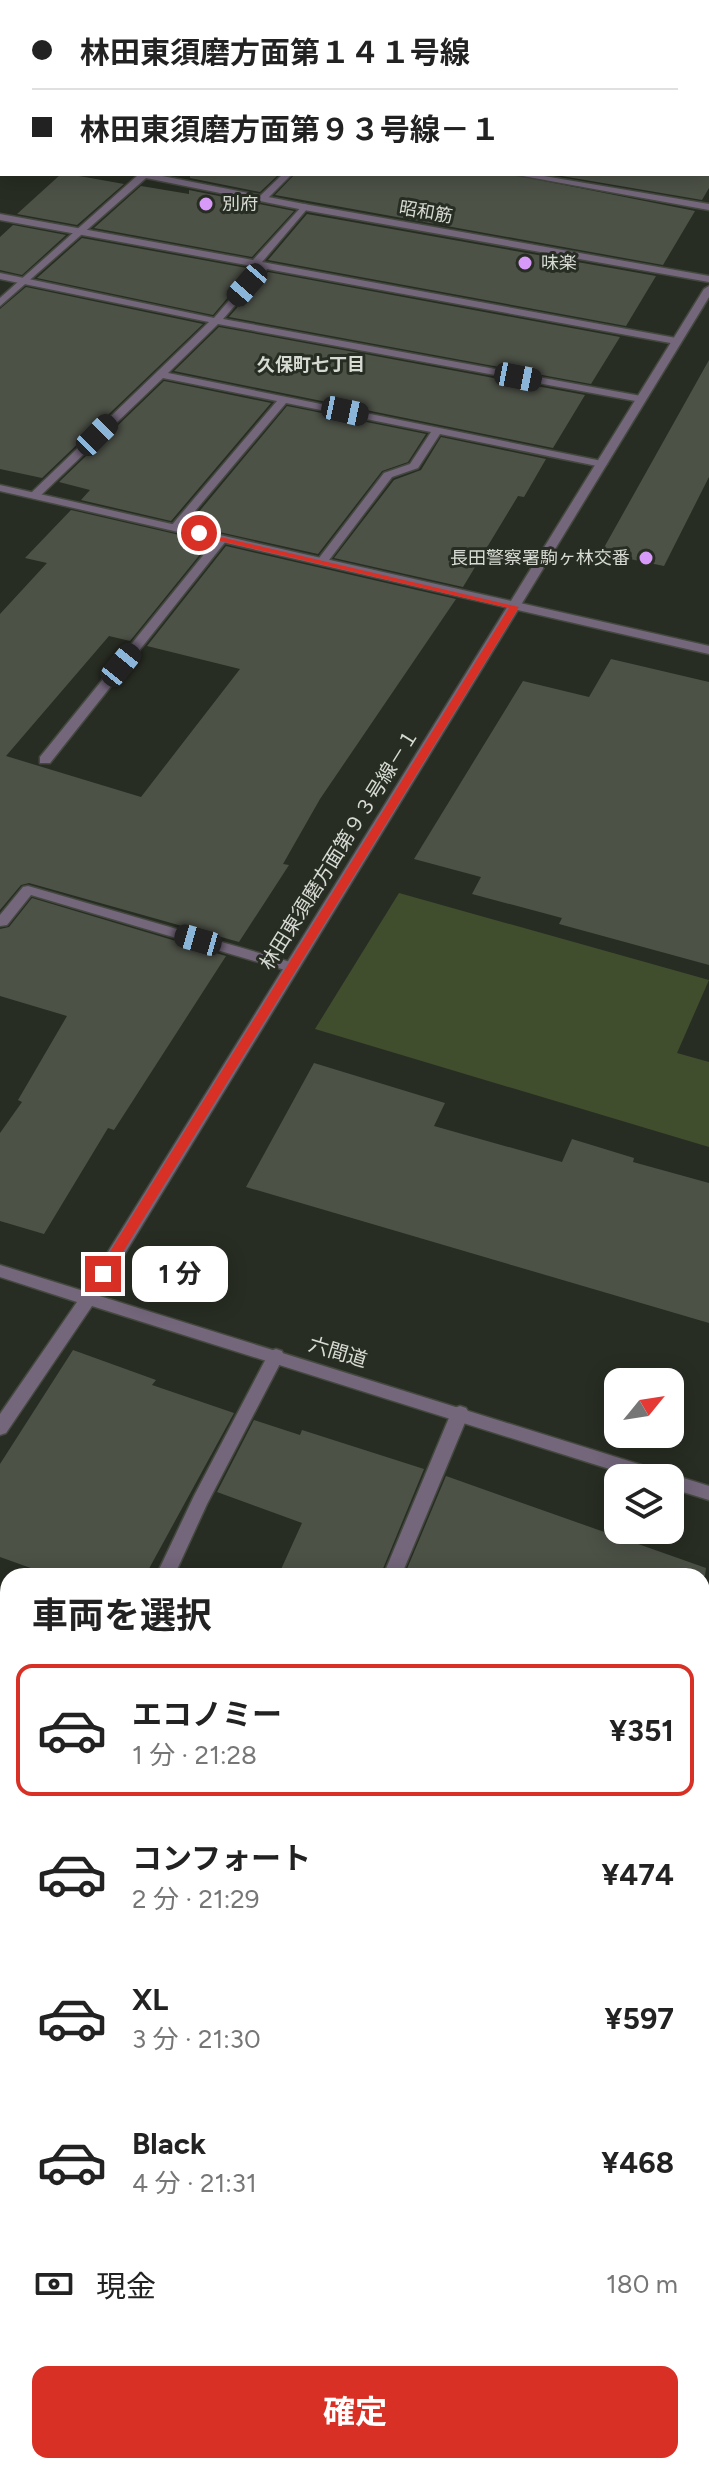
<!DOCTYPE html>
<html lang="ja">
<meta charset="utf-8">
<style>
:root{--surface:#fff;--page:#f2f2f2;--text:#222;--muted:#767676;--line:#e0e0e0;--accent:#d93025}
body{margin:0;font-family:Figtree,"Noto Sans JP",sans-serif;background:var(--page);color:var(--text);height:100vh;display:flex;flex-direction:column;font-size:30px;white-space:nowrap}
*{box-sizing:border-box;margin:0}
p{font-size:26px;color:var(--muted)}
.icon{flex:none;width:44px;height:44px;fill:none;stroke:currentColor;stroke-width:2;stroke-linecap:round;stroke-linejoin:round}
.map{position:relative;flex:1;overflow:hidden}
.sheet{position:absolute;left:0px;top:1568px;width:710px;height:906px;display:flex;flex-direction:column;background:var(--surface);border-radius:24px 24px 0 0;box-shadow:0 4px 20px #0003}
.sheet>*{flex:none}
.hud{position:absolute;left:0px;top:0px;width:710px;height:176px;box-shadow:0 4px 20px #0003;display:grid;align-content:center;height:176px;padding:0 32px;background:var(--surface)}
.needle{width:52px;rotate:60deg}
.buttons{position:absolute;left:604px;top:1368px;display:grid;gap:16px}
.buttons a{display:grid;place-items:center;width:80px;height:80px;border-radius:16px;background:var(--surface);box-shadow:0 4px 20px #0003;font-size:40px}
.end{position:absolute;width:36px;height:36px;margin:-18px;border:10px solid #d93025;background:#fff;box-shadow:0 0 0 4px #fff}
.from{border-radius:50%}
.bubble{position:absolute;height:56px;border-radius:16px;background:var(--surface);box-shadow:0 4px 20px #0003;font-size:26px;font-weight:700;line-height:56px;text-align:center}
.car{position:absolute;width:24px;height:48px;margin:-24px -12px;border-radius:10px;box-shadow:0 0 6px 2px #0007;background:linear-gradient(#222 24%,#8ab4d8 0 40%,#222 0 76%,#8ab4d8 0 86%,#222 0)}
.hud b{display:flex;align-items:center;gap:28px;height:76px;font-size:30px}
.hud b+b{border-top:2px solid var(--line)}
.hud i{width:20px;height:20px;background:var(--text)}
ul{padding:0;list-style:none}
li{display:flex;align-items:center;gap:24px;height:132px;margin:0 16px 12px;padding:0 16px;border:4px solid transparent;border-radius:16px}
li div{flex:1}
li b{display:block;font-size:30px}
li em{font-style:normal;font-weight:700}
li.current{border-color:var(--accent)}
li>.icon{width:72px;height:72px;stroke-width:1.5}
h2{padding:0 32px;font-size:36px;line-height:96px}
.pay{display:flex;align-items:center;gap:20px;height:88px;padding:0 32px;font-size:30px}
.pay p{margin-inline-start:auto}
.action{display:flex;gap:16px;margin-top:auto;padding:16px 32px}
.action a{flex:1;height:92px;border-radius:16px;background:var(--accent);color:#fff;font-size:32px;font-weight:700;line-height:92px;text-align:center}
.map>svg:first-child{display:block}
.green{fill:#404e2e}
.building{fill:#4d5247}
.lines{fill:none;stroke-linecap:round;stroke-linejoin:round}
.service-casing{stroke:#44493f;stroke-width:3}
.minor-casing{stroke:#44493f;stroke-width:3}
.tertiary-casing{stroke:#44493f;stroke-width:3}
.trunk-casing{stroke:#44493f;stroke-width:3}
.motorway-casing{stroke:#44493f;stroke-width:3}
.service{fill:#74677c;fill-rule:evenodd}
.minor{fill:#74677c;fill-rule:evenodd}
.tertiary{fill:#74677c;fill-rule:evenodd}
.trunk{fill:#cdacde;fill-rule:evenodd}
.motorway{fill:#dcb8ef;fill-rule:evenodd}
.route{fill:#d93025}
.poi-dot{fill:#d89af8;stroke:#282d23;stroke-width:3}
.labels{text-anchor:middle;stroke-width:6;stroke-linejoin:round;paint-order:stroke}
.far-poi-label{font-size:18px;fill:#d6dad3;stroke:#282d23;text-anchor:start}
.far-street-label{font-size:18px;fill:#d6dad3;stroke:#282d23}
.far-neighbourhood-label{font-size:18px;font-weight:bold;fill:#d6dad3;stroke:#282d23}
.street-label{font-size:20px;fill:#d6dad3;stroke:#282d23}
</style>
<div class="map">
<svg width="709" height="2473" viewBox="0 0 709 2473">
<rect width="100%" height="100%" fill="#282d23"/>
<path class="green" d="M399 893 709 980 677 1053 709 1062V1147L315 1029Z"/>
<path class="building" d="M61 174H68L124 184 77 225 17 214Z
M190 174H279L260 192 190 178Z
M295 174H509L695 211 663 265 275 195Z
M550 174H709V188L702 200Z
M141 186 189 194V190L294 211 252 257 94 228Z
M307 214 656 276 626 326 268 260Z
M13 225 66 235 22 275 0 270V237Z
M82 238 252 269 213 315 37 278Z
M268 272 620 337 591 384 229 317Z
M26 287 203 324 42 478 0 469V309Z
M219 327 585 395 553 448 174 371Z
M709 360V477L664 566 601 553Z
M164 381 271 403 171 521 81 500 90 490 59 482Z
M287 406 426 434 408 462 382 471 318 554 188 525Z
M441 437 546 459 524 497 518 496 463 587 334 558 394 480 421 470Z
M71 510 210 542 130 641 109 636 6 756 141 797 240 669 147 646 226 546 456 599 320 799 283 864 289 865 239 942 29 883 21 885 0 910V614L47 563 25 558Z
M611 659 709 682V965L559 924 562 918 472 894 481 877 414 859 523 681 589 697Z
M32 898 226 956 114 1130 108 1128 44 1234 0 1221V1133L22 1102 18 1100 67 1016 0 996V929L9 927Z
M314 1063 445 1103 434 1126 562 1162 572 1139 634 1158 633 1162 709 1183V1323L246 1187Z
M73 1350 156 1380 152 1385 234 1413 145 1576H53L0 1557V1464Z
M254 1420 300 1435 302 1430 424 1469 380 1576H278L302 1523 217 1492Z
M446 1476 706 1568 705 1576H404Z"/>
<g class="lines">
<defs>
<path id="service" d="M0 25H2V29H0Z
M708 114H709V120H708Z
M2 131V137L0 138V132Z
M708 161H709V167H708Z
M283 174H292L267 199H261V195Z
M512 174H532L709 204V210Z
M304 204 307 205V209L262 262 676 338 681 341 676 344 267 269 223 319 641 396 646 399 641 402 218 324 168 373 602 461 607 464 602 467 440 434 418 468 392 477 326 564 322 565 316 562 384 473 410 464 431 432 286 403 179 530 175 531 169 528 171 526 277 401 163 378 39 497H31V493L209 322 0 279V273L214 318 258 267 0 220V214L253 260Z
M222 536 226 537V541L50 763H40V757L218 537Z
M28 886 297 964 299 967 292 972 31 895 7 925 0 926V915L23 887Z
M276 1349 282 1351 284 1356 207 1504 174 1576H156L194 1496 270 1351Z
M460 1406 466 1408 469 1413 401 1576H383L451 1413 454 1408Z
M0 1794 8 1797V1815L0 1812Z
M8 1852V1881L0 1886V1857Z
M702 2075 709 2078V2100L702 2097Z
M702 2410 709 2413V2437L702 2434Z"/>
<path id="minor" d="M0 148H2V154H0Z
M134 174H152L304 204 709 276V282L304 210 146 178 0 306V298L137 176Z
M0 485 709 646V654L0 491Z
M0 1265 709 1486V1500L670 1488V1478H638L92 1306 6 1433 0 1435V1414L77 1302 0 1277Z
M0 2320 8 2324V2348L0 2344Z
M217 2466H249L252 2473H220Z"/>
<path id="tertiary" d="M709 286V297L94 1304H82L80 1299 82 1294 704 289Z"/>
<path id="trunk" d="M419 0H441L442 2H420Z
M703 0H709V3L704 2Z
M708 38H709V44H708Z"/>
<path id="motorway" d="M506 0H529L531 2H508Z
M620 0H644L646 2H622Z
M708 8H709V16H708Z
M708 25H709V33H708Z"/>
</defs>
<use href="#service" class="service-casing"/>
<use href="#minor" class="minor-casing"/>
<use href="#tertiary" class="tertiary-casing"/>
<use href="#trunk" class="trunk-casing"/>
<use href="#motorway" class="motorway-casing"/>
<use href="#service" class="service"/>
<use href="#minor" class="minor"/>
<use href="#tertiary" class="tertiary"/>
<use href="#trunk" class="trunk"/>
<use href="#motorway" class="motorway"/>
</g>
<path class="route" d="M195 531 519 607 107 1278H98V1271L509 608 199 536Z"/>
<g class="poi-dot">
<circle cx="206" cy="204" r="8"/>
<circle cx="525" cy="263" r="8"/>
<circle cx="646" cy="558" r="8"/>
</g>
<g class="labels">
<g class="far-poi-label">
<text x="222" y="210">別府</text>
<text x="541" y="269">味楽</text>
<text x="630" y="564" text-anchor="end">長田警察署駒ヶ林交番</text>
</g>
<g class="far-street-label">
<text transform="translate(426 212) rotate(10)" y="6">昭和筋</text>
</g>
<g class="far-neighbourhood-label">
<text x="311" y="371">久保町七丁目</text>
</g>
<g class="street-label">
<text transform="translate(339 849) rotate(-58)" y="7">林田東須磨方面第９３号線－１</text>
<text transform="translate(338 1352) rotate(17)" y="7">六間道</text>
</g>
</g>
</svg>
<div class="buttons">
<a><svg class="needle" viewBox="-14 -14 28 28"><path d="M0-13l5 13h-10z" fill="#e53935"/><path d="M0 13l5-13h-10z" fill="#767676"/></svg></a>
<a><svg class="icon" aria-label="layers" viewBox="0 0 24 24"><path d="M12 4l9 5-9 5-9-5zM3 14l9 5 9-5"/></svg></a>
</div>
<i class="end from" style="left:199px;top:533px"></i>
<i class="end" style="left:103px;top:1274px"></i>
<div class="bubble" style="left:132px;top:1246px;width:96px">1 分</div>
<i class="car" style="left:247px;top:285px;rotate:221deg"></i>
<i class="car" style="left:518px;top:377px;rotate:101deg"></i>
<i class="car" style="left:345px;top:411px;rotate:102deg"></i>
<i class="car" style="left:97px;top:435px;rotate:45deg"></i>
<i class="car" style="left:121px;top:665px;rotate:39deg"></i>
<i class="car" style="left:198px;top:940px;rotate:286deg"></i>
<div class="hud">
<b><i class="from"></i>林田東須磨方面第１４１号線</b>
<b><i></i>林田東須磨方面第９３号線－１</b>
</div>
<section class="sheet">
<h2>車両を選択</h2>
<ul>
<li class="current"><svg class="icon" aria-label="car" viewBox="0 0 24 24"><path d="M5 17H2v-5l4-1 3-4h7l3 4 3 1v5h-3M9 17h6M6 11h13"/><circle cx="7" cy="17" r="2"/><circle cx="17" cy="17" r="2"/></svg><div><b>エコノミー</b><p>1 分 · 21:28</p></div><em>¥351</em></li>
<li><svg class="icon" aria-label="car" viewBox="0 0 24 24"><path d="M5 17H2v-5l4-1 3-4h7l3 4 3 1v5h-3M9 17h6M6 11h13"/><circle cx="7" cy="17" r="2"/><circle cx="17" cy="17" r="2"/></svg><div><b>コンフォート</b><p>2 分 · 21:29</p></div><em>¥474</em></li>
<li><svg class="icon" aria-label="car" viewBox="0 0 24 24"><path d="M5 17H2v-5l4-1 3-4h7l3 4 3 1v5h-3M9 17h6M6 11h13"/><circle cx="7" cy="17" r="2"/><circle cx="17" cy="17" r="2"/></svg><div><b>XL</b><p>3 分 · 21:30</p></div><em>¥597</em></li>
<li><svg class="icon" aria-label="car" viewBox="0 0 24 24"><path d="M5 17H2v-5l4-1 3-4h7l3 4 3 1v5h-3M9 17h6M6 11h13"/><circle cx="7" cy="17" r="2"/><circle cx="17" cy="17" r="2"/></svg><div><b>Black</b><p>4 分 · 21:31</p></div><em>¥468</em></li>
</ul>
<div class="pay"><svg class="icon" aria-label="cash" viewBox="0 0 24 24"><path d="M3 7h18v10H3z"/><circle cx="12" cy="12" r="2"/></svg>現金<p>180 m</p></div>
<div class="action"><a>確定</a></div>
</section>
</div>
